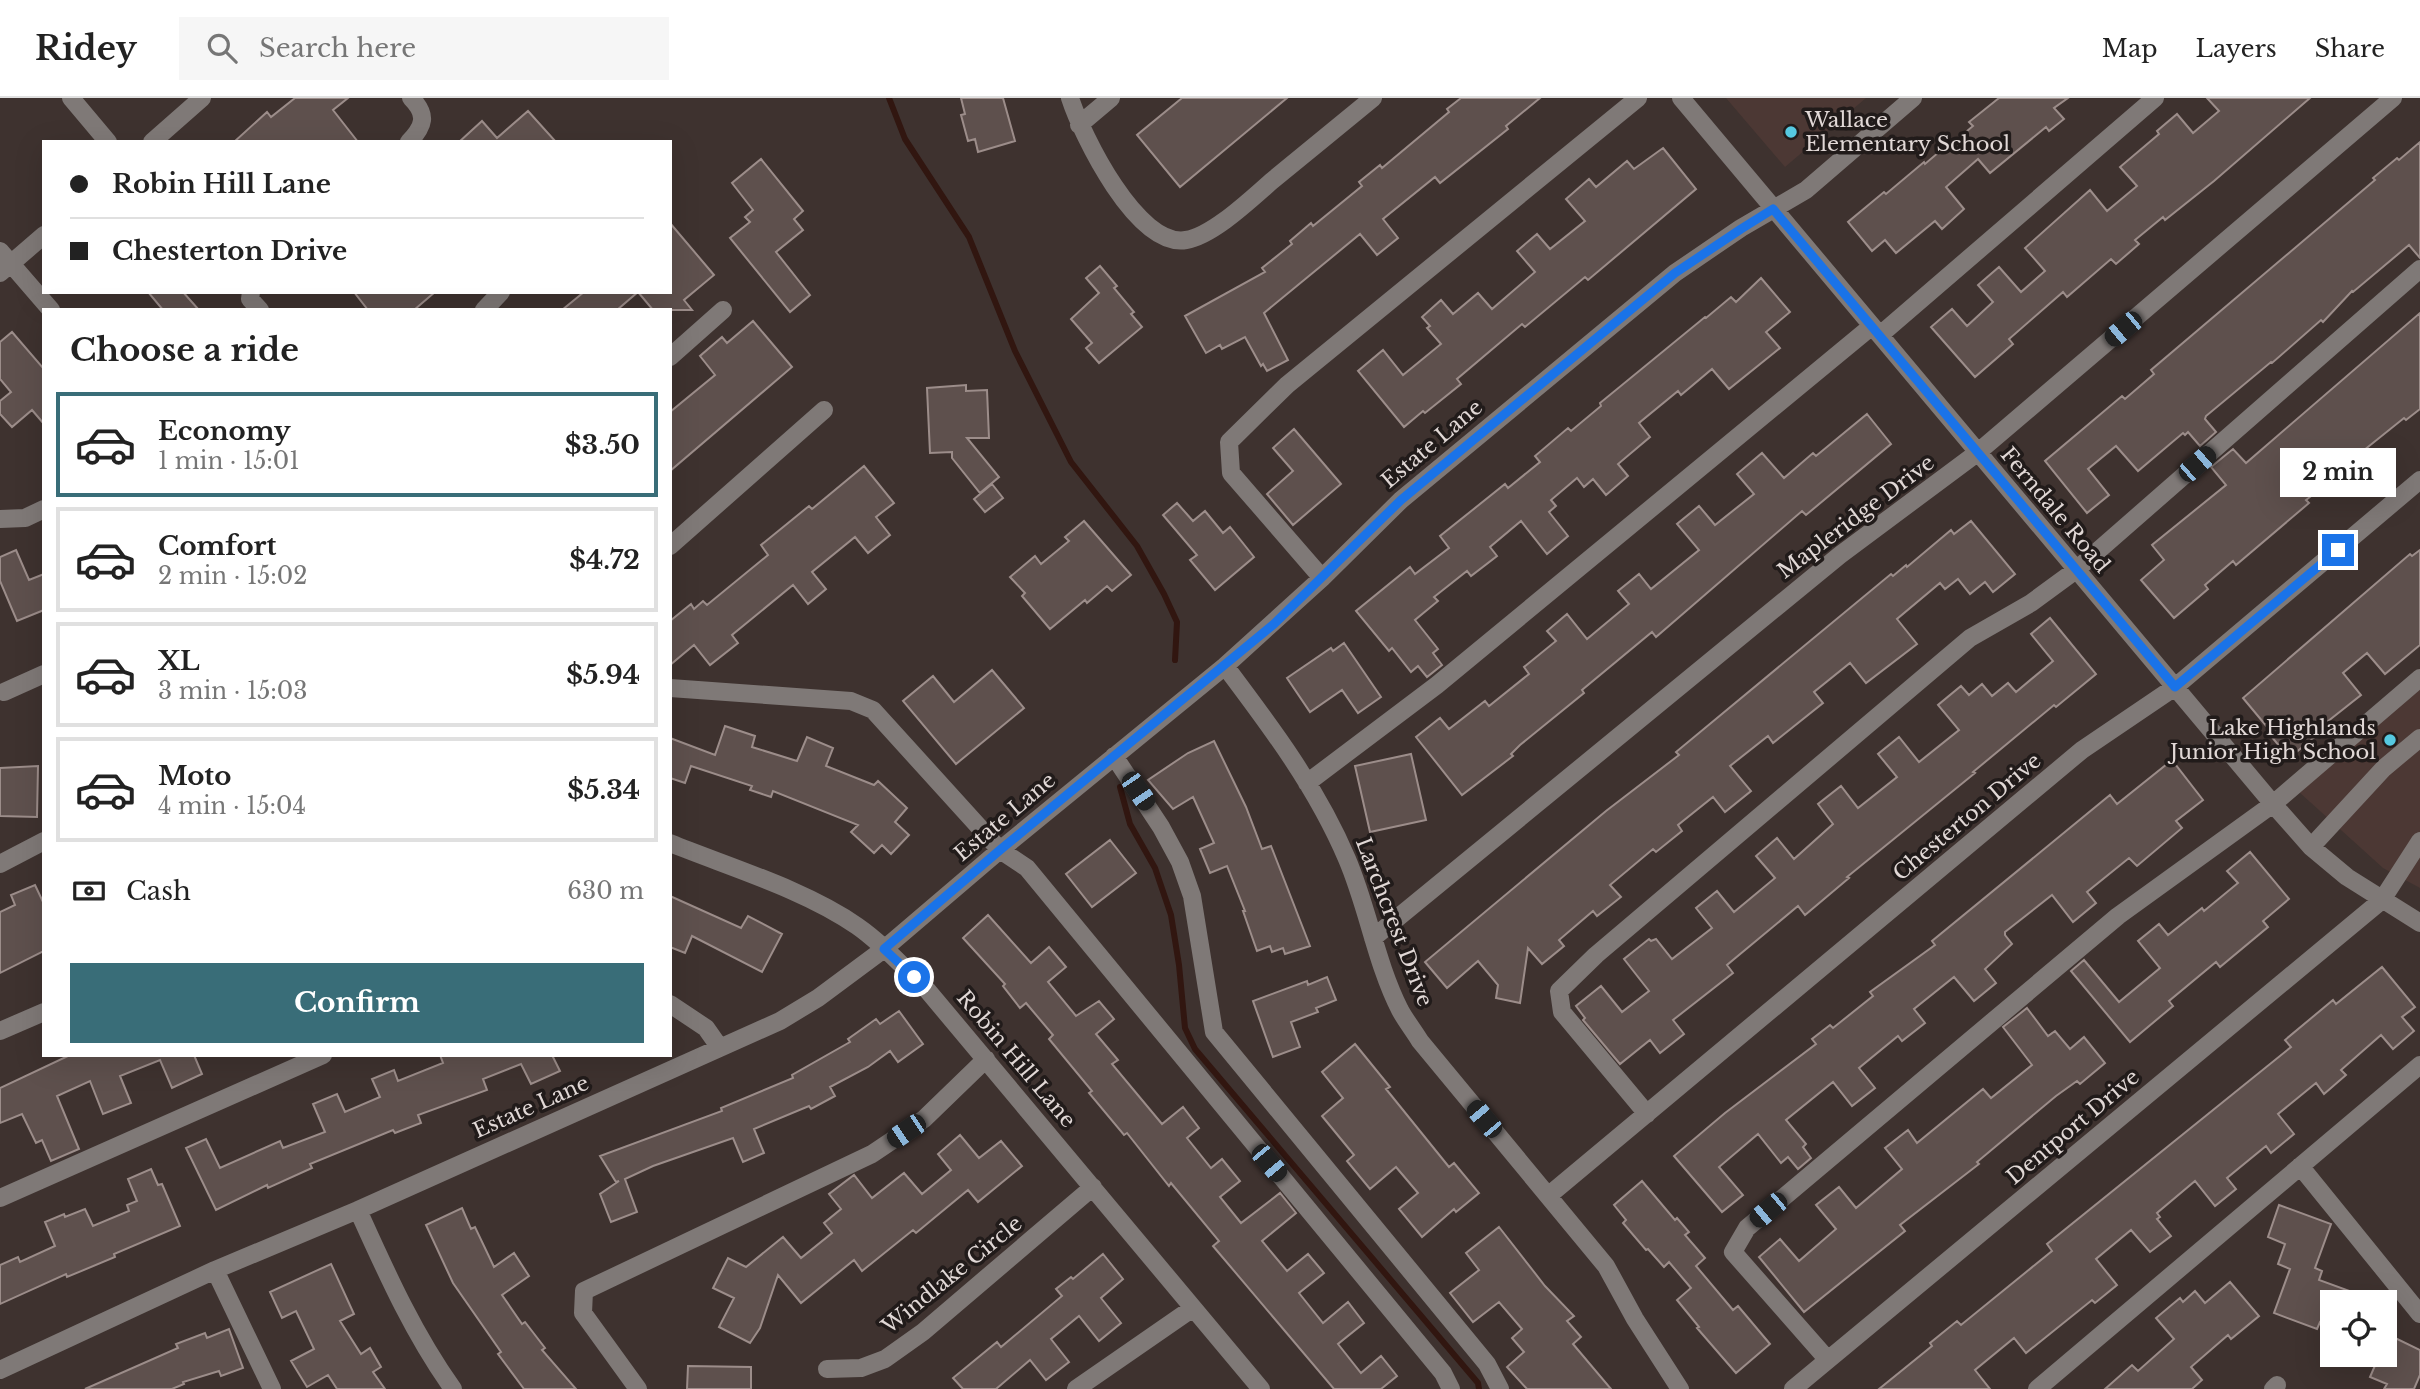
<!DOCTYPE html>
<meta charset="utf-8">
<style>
:root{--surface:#fff;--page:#f6f6f6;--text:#222;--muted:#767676;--line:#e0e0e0;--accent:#396d78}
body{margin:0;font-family:"Libre Baskerville",serif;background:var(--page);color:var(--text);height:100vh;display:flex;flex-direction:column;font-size:26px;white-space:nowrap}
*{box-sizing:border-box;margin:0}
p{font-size:23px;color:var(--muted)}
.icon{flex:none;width:38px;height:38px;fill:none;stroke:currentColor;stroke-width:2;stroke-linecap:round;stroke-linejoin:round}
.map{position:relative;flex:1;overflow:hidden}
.drawer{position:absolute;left:42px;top:210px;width:630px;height:749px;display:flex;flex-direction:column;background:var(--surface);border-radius:0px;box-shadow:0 7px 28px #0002}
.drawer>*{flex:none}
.guide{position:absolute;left:42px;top:42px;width:630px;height:154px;border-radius:0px;box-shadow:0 7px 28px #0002;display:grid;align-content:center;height:154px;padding:0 28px;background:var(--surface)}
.buttons{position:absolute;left:2320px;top:1192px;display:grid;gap:14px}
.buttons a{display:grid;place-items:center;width:77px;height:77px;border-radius:0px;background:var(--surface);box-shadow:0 7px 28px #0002;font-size:35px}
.end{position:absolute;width:32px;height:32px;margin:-16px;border:9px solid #1a73e8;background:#fff;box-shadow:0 0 0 4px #fff}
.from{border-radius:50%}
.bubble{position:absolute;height:49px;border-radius:0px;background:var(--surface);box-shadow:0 7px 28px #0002;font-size:23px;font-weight:700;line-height:49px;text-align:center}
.car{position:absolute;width:21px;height:42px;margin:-21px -10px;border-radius:9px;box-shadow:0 0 5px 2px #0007;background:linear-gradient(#222 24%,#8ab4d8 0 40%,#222 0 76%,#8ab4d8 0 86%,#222 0)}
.guide b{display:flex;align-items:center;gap:24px;height:66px;font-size:26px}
.guide b+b{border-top:2px solid var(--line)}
.guide i{width:18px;height:18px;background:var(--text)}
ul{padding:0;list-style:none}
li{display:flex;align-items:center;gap:21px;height:105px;margin:0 14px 10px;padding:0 14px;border:4px solid var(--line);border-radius:0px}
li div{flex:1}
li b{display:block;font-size:26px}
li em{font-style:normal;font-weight:700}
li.selected{border-color:var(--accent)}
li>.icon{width:63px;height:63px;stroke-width:1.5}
h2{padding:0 28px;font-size:32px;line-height:84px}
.pay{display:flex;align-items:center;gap:18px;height:77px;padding:0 28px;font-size:26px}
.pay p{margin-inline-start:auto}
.button{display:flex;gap:14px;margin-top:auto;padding:14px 28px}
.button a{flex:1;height:80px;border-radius:0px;background:var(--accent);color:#fff;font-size:28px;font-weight:700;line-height:80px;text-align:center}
header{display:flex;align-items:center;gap:42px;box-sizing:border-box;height:98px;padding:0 35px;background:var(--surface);border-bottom:2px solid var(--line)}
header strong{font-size:33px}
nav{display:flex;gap:38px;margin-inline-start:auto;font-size:24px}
.search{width:490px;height:63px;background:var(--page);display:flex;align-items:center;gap:18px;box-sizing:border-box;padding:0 24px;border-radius:0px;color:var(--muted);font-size:26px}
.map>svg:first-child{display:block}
.built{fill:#4c3834}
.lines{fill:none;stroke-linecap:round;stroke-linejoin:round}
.stream{stroke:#311610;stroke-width:6}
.building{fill:#5e504d;stroke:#9c8d8a;stroke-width:2}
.minor{stroke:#7f7977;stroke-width:18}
.route{stroke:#1a73e8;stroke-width:9}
.poi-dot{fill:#56c9e1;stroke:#211b1a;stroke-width:2.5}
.labels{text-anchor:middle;stroke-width:7;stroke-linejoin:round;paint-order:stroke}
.poi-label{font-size:21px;fill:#e1d8d6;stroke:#211b1a;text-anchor:start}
.street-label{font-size:21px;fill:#e1d8d6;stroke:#211b1a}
</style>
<header>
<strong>Ridey</strong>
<div class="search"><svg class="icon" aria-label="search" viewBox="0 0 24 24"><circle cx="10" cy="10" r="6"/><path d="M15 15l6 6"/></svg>Search here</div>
<nav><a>Map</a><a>Layers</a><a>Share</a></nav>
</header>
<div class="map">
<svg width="2420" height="1291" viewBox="0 0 2420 1291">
<rect width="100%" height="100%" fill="#3e322f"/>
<path class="built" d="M1726 0H1866L1785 69Z
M2420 591V790L2383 770 2299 694Z"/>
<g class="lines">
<path class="stream" d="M889 0 905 41 969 139 1015 253 1071 364 1137 448 1164 496 1177 524 1175 562
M1120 689 1130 726 1155 770 1171 817 1179 867 1185 930 1195 951 1478 1285 1479 1291"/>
</g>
<path class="building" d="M295 0H348L333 12 358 44H234L267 14 271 19Z
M961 0H1003L1015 43 978 54 975 41 968 43 961 17 965 16Z
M1182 0H1287L1180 89 1137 37Z
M1461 0H1540L1506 28 1508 31 1440 85 1435 79 1383 121 1398 140 1377 157 1360 136 1264 215 1288 262 1267 273 1263 266 1261 268 1245 239 1222 251 1220 247 1206 255 1185 218 1265 174 1262 170 1292 146 1290 143 1311 125 1313 128 1362 88 1359 84 1380 67 1382 70 1449 14 1447 11Z
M1999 0H2068L2054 10 2064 21 2049 33 2046 29 1990 75 1978 61 1946 89 1964 111 1942 131 1935 123 1896 155 1885 142 1872 153 1848 124 1884 94 1886 96 1924 64 1925 66 1946 48 1947 50 1973 28 1969 24Z
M2207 0H2310L2214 83 2165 122 2163 119 2135 142 2139 146 2116 166 2111 161 2067 199 2063 194 2009 241 2013 246 1975 279 1931 229 1952 211 1967 228 1993 204 1978 187 1999 169 2021 194 2045 173 2025 150 2090 92 2107 113 2137 88 2120 69 2159 36 2157 33 2177 16 2193 35 2219 13Z
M528 13 556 44H459L482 23 497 40Z
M2420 44V160L2409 147 2353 194 2352 193 2323 224 2321 222 2272 265 2271 264 2206 318 2205 321 2216 334 2200 348 2188 334 2185 337 2183 335 2138 373 2116 348 2088 371 2109 397 2087 415 2045 363 2122 298 2125 301 2154 276 2151 272 2375 82 2373 80 2397 60 2399 62Z
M1663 50 1696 91 1588 182 1585 179 1525 229 1522 226 1457 281 1461 286 1425 315 1423 313 1404 329 1358 273 1383 252 1403 277 1441 246 1427 230 1430 228 1422 219 1441 202 1453 216 1478 195 1492 211 1535 174 1517 153 1537 136 1550 151 1585 123 1566 101 1589 81 1596 89 1627 63 1634 71Z
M761 61 803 113 794 121 803 132 776 154 810 197 790 214 730 140 750 124 745 119 753 112 732 85Z
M670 125 714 177 684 202 692 212H653L638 194 617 212H562L584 194H670Z
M1100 168 1117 188 1114 190 1134 214 1131 216 1142 229 1099 265 1086 250 1092 245 1071 221 1099 195 1086 180Z
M1761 180 1790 214 1766 234 1780 250 1729 291 1712 271 1681 297 1678 293 1639 325 1650 339 1618 366 1628 378 1606 397 1593 381 1584 389 1577 380 1551 402 1556 408 1549 414 1568 438 1547 456 1521 423 1490 449 1497 458 1471 478 1467 473 1434 499 1438 503 1415 522 1438 551 1433 555 1442 567 1427 579 1418 568 1411 574 1392 550 1389 553 1356 513 1410 469 1415 476 1449 450 1440 438 1505 386 1508 390 1540 364 1535 358 1568 330 1571 333 1601 308 1600 305 1705 219 1706 220 1731 199 1736 204Z
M148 194H183L199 212H163Z
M354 194H435L414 212H368Z
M2420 215V311L2406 322 2404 320 2348 365 2350 368 2306 402 2309 405 2236 467 2233 463 2205 487 2208 491 2174 520 2141 482 2164 462 2152 447 2226 387 2211 369 2233 351 2246 365Z
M753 223 792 269 670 373V314L715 277 700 258 722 239 727 245Z
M12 234 44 271V326L32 312 12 329 0 316V303L11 294 0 281V244Z
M966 287V293L987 292 989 340H967L999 379 980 395 952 360V354L930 355 927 290Z
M1867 316 1891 346 1806 417 1802 413 1656 539 1652 534 1582 592 1584 595 1520 647 1511 656 1513 658 1462 697 1416 639 1440 620 1449 631 1485 603 1489 608 1529 576 1524 569 1556 543 1547 533 1567 516 1587 541 1629 506 1618 493 1639 476 1651 491 1699 452 1677 426 1699 408 1715 427 1754 396 1737 376 1762 355 1784 380 1813 355 1816 358Z
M1294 331 1341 386 1293 427 1267 396 1293 373 1273 350Z
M864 368 894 405 876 419 890 437 868 455 855 439 812 474 826 491 808 506 793 487 732 537 738 545 710 567 694 547 670 567V523L691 506 694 511 703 503 707 507 768 457 761 447 809 408 812 411Z
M992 386 1003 400 985 414 974 401Z
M1177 405 1193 423 1205 413 1223 435 1230 429 1254 459 1215 492 1190 462 1197 457 1163 417Z
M1084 423 1131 477 1112 493 1107 488 1087 505 1085 502 1050 531 1022 498 1025 495 1010 479 1035 458 1041 466 1069 443 1065 439Z
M1971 423 2015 476 1993 494 1985 484 1970 496 1958 481 1945 491 1940 485 1897 521 1917 546 1866 585 1850 565 1814 594 1823 605 1773 645 1768 638 1730 668 1751 693 1725 714 1713 699 1678 727 1682 733 1656 754 1653 751 1610 787 1621 799 1597 818 1593 813 1559 842 1564 848 1542 866 1528 850 1520 905 1496 900 1498 887 1478 863 1447 890 1425 864 1606 713 1679 657 1676 654 1891 476 1893 478 1906 467 1907 469 1951 432 1954 436Z
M16 452 29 482 44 476V512L17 523 0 483V459Z
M2420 452V547L2385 576 2367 555 2343 575 2361 597 2313 635 2316 638 2289 660 2271 638 2273 636 2243 600 2410 456 2412 458Z
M2050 520 2096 576 2056 609 2054 607 1973 674 1975 675 1847 779 1849 780 1805 817 1798 808 1727 867 1733 875 1673 922 1684 936 1660 955 1650 942 1620 966 1583 922 1585 920 1576 908 1601 888 1622 914 1649 893 1624 861 1649 841 1651 843 1656 841 1672 861 1712 830 1696 810 1717 793 1734 814 1775 780 1756 758 1777 740 1794 761 1833 726 1818 706 1841 688 1858 710 1897 679 1878 656 1899 639 1919 664 1959 632 1938 607 1961 588 1969 597 1982 586 1992 598 2008 585 2016 594 2053 563 2031 536Z
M1344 545 1381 599 1358 615 1342 592 1310 614 1287 580 1331 550 1333 553Z
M992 572 1024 610 956 666 903 603 933 578 954 604Z
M725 628 755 638 752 649 797 663 807 639 833 650 826 668 874 687 878 683 907 710 895 724 909 737 891 756 882 747 874 755 851 734 858 727 773 693 771 699 750 692 752 688 691 668 685 685 670 680V640L715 657Z
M1214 643 1246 709 1262 751 1271 748 1310 848 1285 856 1283 850 1272 854 1270 848 1257 853 1243 813H1245L1227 768 1210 775 1200 751 1214 745 1193 699 1173 711 1148 682 1188 655Z
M1411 656 1426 722 1370 734 1355 668Z
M2172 662 2203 702 2176 723 2182 730 2137 768 2129 760 2087 794 2096 805 2073 824 2052 797 2005 834V837L2012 846 1985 871 1996 885 1974 903 1954 879 1914 911 1925 925 1902 943 1898 938 1859 970 1875 990 1852 1008 1833 984 1786 1022 1806 1046 1803 1049 1811 1060 1798 1071 1788 1059 1781 1065 1758 1036 1719 1069 1743 1097 1722 1114 1674 1058 1725 1015 1816 946 1812 941 1830 927 1833 930 1873 898 1870 894 1935 847 1932 843 2110 697 2117 706Z
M38 668 37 719 0 718V670Z
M1110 742 1136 775 1092 809 1066 776Z
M2250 754 2289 801 2263 823 2268 829 2220 869 2216 864 2169 903 2173 908 2130 944 2071 873 2084 862 2119 904 2160 870 2138 843 2159 826 2168 837 2202 810 2204 813 2238 785 2227 773Z
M35 787 44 806V853L0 875V814L15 807 11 797Z
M670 798 741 830 748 818 782 836 762 874 692 838 685 855 670 849Z
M988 817 1031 865 1049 849 1066 869 1048 884 1076 918 1099 903 1114 921 1096 936 1118 962 1112 966 1162 1026 1183 1009 1199 1030 1187 1040 1211 1070 1222 1061 1240 1083 1220 1099 1241 1125 1280 1095 1296 1115 1262 1143 1287 1173 1308 1156 1324 1175 1299 1195 1323 1225 1348 1204 1364 1225 1338 1246 1361 1275 1381 1258 1397 1278 1381 1291H1334L1213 1148 1219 1143 1171 1085 1169 1088 1127 1035 1124 1037 1089 995 1092 993 1049 941 1053 937 1026 905 1020 910 1003 888 1005 886 963 840Z
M2382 869 2415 909 2402 919 2414 933 2393 951 2381 937 2341 972 2346 977 2324 996 2316 985 2278 1016 2294 1036 2271 1055 2266 1048 2227 1080 2236 1091 2215 1108 2195 1083 2157 1115 2160 1119 2157 1121 2171 1138 2150 1154 2131 1132 2096 1161 2117 1187 2095 1205 2092 1202 2026 1255 2014 1240 1975 1272 1990 1291H1879L1932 1248 1930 1245 1957 1223 1961 1227 2052 1153 2047 1146 2291 949 2285 942 2333 902 2336 906Z
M1327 879 1336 902 1316 910 1318 914 1291 924 1300 949 1273 959 1253 903 1307 883 1308 887Z
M2027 910 2048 938 2055 933 2070 951 2084 939 2105 965 2080 986 2077 983 2056 998 1977 1064 1979 1066 1900 1127 1905 1133 1804 1214 1759 1159 1780 1141 1799 1163 1836 1131 1816 1107 1839 1089 1856 1110 1902 1071 1885 1050 1908 1032 1917 1045 1983 991 1991 1000 2032 967 2003 929Z
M899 913 923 946 898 964 890 953 868 969 830 989 835 998 811 1011 809 1008 754 1031 764 1055 743 1064 733 1040 653 1068 625 1081 637 1114 611 1124 600 1096 619 1083 616 1084 600 1058 722 1013 721 1010 793 980 792 977 850 944 848 941 876 921 880 926Z
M1355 946 1390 989 1386 991 1449 1069 1454 1065 1479 1095 1456 1114 1454 1111 1422 1139 1399 1111 1418 1095 1396 1069 1370 1091 1347 1063 1354 1057 1322 1018 1343 1000 1322 974Z
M70 957H194L202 976 172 990 160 962 120 978 131 1005 103 1016 90 983 57 998 79 1051 51 1063 42 1042 36 1045 22 1016 0 1025V990Z
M440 957H552L560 973 531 986 521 966 483 981 487 992 418 1017 421 1025 395 1035 393 1032 310 1066 312 1070 268 1090 267 1087 216 1112 186 1050 206 1041 220 1070 280 1043 283 1050 325 1034 313 1006 337 996 345 1014 380 999 372 981 394 972 398 983 443 965Z
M960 1037 979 1060 1001 1043 1022 1068 978 1104 968 1092 916 1135 913 1132 862 1173 854 1162 801 1205 778 1177 760 1230 750 1245 719 1229 734 1200 713 1190 728 1160 746 1169 783 1139 801 1160 832 1135 824 1125 841 1111 829 1096 854 1077 872 1100 904 1075 922 1096 951 1072 938 1056Z
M151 1071 158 1087 162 1086 180 1128 114 1156 115 1159 67 1179 66 1176 0 1206V1167L18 1159 20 1164 55 1148 45 1124 64 1116 65 1119 85 1111 93 1128 129 1113 127 1107 137 1103 128 1081Z
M1642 1083 1675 1122 1677 1120 1689 1134 1685 1137 1705 1160 1696 1168 1733 1212 1738 1208 1770 1246 1736 1275 1697 1230 1699 1229 1677 1202 1691 1190 1669 1164 1664 1169 1648 1151 1646 1152 1623 1125 1626 1122 1614 1107Z
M2279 1107 2331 1126 2315 1170 2322 1173 2319 1182 2374 1202V1204H2333V1229L2320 1224 2317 1231 2274 1215 2290 1171 2278 1166 2285 1146 2268 1139Z
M462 1110 471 1131 475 1129 494 1169 514 1155 529 1178 502 1197 522 1226 525 1224 545 1250 542 1252 576 1291H524L498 1256 501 1254 453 1185 426 1127Z
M1499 1129 1545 1188 1574 1218 1567 1223 1581 1239 1573 1246 1611 1291H1527L1507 1269 1524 1254 1512 1240 1522 1231 1499 1204 1473 1224 1450 1195 1479 1172 1466 1155Z
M1103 1156 1123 1181 1101 1200 1121 1225 1099 1243 1079 1218 1051 1241 1069 1264 1046 1282 1030 1262 996 1291H963L953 1280 997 1244 1001 1249 1062 1198 1056 1191 1071 1179 1073 1181Z
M331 1166 354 1216 340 1223 361 1256 370 1250 381 1269 373 1274 385 1291H337L328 1277 307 1289 291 1263 314 1251 296 1213 282 1220 270 1194Z
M2230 1184 2259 1218 2231 1241 2228 1237 2191 1269 2202 1282 2192 1291H2105L2132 1267 2138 1273 2174 1241 2156 1220 2180 1200 2183 1204 2195 1193 2205 1205Z
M229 1231 243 1270 221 1278 219 1273 183 1284 184 1286 172 1291H85L178 1250 176 1246 205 1235 207 1240Z
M2389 1237 2420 1252V1277L2414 1291H2384L2387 1286 2370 1279 2380 1256H2385V1246Z
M688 1268 751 1269V1291H687Z"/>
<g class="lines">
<path class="minor" d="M71 0 108 44
M1070 0C1082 37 1137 150 1186 142 1213 138 1252 100 1273 82 1306 55 1340 27 1373 0
M1681 0 2273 706 2311 749 2347 779 2420 825
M1079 27 1111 0
M152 44 202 0
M409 44C424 28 428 17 411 0
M0 153 51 212
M0 175 44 137
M251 194 250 201 260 212
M484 212 501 194
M1880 237 2155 0
M670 259 723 212
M0 421 25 420 44 411
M670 448 824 312
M1322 480 1231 375 1229 344 1287 287 1638 0
M1225 568C1271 629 1317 690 1347 761 1368 810 1376 865 1400 912 1406 923 1414 933 1420 943L1606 1168 1635 1221 1680 1291
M670 590 851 603 873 612 1000 752 1027 770 1443 1275 1451 1291
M4 594 44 576
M1114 658 1161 729 1180 764 1192 798 1214 934 1487 1266 1500 1291
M1307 685 1437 587 1872 228
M670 745C729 769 806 792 857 828 883 846 905 871 928 893L1261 1291
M2311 749 2384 670 2420 640
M0 766 44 743
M1373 840 1840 457 1977 355 2393 0
M670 906 706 930 720 950
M0 933 44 914
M1647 1016 1562 914 1559 893 1596 857 1970 540 2031 505 2076 472 2420 171
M2300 1068 2420 1216
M1548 1098 2082 652 2175 589 2420 382
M0 1100 323 957
M358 1112C386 1174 413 1235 453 1291
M215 1172 272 1291
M1828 1262 1733 1154 1747 1130 2118 818 2273 706 2420 580
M827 1271 861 1270 885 1261 923 1234 1093 1089
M0 1272 215 1172 358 1112 780 923 818 900 884 851 1000 752 1225 568 1322 480 1401 402 1675 175 1741 130 1806 92 1913 0
M638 1291 583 1215 584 1193 872 1056 924 1021 986 961
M1076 1291 1193 1210
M1793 1291 2382 802 2420 743
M2037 1291 2420 967
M2273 1291 2277 1287"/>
</g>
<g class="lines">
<path class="route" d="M914 879 884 851 1000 752 1274 526 1401 402 1675 175 1741 131 1773 111 2175 589 2338 452"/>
</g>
<g class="poi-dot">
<circle cx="1791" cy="34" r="7"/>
<circle cx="2390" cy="642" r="7"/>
</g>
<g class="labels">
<g class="poi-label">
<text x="1805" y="29">Wallace<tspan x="1805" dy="24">Elementary School</tspan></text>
<text x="2376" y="637" text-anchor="end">Lake Highlands<tspan x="2376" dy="24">Junior High School</tspan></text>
</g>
<g class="street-label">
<text transform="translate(1432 346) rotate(-40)" y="7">Estate Lane</text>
<text transform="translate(2055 412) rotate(50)" y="7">Ferndale Road</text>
<text transform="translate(1856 419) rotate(-37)" y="7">Mapleridge Drive</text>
<text transform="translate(1005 719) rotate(-40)" y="7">Estate Lane</text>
<text transform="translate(1967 719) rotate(-40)" y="7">Chesterton Drive</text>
<text transform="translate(1394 824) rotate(69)" y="7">Larchcrest Drive</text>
<text transform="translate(1016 961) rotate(50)" y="7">Robin Hill Lane</text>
<text transform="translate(531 1009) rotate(-24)" y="7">Estate Lane</text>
<text transform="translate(2073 1029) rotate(-40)" y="7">Dentport Drive</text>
<text transform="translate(952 1177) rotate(-39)" y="7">Windlake Circle</text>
</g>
</g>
</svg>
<div class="buttons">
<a><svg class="icon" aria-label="locate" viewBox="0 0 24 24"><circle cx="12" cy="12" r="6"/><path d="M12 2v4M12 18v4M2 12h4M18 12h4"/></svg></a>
</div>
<i class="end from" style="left:914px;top:879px"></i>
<i class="end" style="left:2338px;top:452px"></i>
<div class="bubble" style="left:2280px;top:350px;width:116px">2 min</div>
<i class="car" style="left:2123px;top:231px;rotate:230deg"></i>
<i class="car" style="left:2197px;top:366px;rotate:49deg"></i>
<i class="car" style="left:1138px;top:693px;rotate:146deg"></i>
<i class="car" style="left:1484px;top:1021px;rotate:320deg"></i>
<i class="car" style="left:906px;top:1033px;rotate:236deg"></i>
<i class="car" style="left:1269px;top:1065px;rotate:140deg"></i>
<i class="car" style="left:1768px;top:1112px;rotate:230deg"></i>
<div class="guide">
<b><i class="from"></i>Robin Hill Lane</b>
<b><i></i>Chesterton Drive</b>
</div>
<section class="drawer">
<h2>Choose a ride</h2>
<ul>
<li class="selected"><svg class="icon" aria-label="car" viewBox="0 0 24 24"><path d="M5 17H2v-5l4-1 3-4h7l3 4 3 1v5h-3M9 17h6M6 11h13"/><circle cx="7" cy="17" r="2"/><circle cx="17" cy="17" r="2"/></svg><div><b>Economy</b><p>1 min · 15:01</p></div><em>$3.50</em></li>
<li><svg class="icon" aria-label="car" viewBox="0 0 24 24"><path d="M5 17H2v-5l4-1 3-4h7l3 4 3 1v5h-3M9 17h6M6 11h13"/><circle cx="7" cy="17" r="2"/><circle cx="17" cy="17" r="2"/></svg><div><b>Comfort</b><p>2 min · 15:02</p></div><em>$4.72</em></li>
<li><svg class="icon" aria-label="car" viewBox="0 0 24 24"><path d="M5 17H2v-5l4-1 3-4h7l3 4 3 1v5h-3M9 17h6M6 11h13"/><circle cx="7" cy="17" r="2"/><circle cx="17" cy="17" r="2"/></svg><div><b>XL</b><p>3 min · 15:03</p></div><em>$5.94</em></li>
<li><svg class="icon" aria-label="car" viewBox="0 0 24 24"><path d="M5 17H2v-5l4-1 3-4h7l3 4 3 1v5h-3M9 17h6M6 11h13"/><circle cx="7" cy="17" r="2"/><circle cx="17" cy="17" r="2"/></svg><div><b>Moto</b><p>4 min · 15:04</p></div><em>$5.34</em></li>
</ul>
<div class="pay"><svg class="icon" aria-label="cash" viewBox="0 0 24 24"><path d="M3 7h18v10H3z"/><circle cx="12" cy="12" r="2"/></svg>Cash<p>630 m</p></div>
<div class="button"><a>Confirm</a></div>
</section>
</div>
